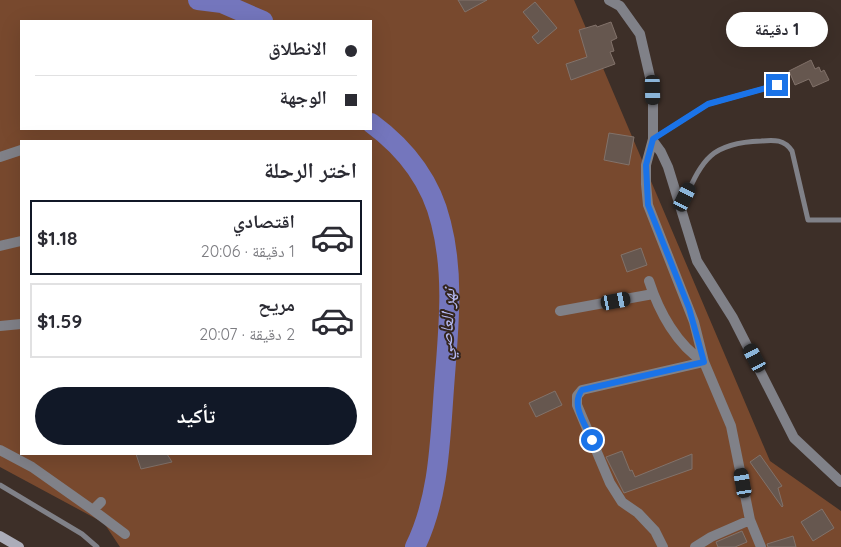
<!DOCTYPE html>
<html lang="ar">
<meta charset="utf-8">
<style>
:root{--surface:#fff;--page:#f7f7f7;--text:#2b2b33;--muted:#7c7c81;--line:#e1e1e2;--accent:#111827}
body{margin:0;font-family:Quicksand,"Noto Naskh Arabic",sans-serif;background:var(--page);color:var(--text);direction:rtl;height:100vh;display:flex;flex-direction:column;font-size:19px;white-space:nowrap}
*{box-sizing:border-box;margin:0}
p{font-size:16px;color:var(--muted)}
.icon{flex:none;width:28px;height:28px;fill:none;stroke:currentColor;stroke-width:2;stroke-linecap:round;stroke-linejoin:round}
.map{position:relative;flex:1;overflow:hidden;direction:ltr}
.side{position:absolute;left:20px;top:140px;width:352px;height:315px;display:flex;flex-direction:column;background:var(--surface);border-radius:0px;box-shadow:0 5px 20px #0002;direction:rtl}
.side>*{flex:none}
.top-card{position:absolute;left:20px;top:20px;width:352px;height:110px;border-radius:0px;box-shadow:0 5px 20px #0002;direction:rtl;display:grid;align-content:center;height:110px;padding:0 15px;background:var(--surface)}
.end{position:absolute;width:22px;height:22px;margin:-11px;border:6px solid #1a73e8;background:#fff;box-shadow:0 0 0 2px #fff}
.from{border-radius:50%}
.bubble{position:absolute;height:35px;border-radius:18px;background:var(--surface);box-shadow:0 5px 20px #0002;font-size:16px;font-weight:700;line-height:35px;text-align:center;direction:rtl}
.car{position:absolute;width:15px;height:30px;margin:-15px -8px;border-radius:6px;box-shadow:0 0 4px 1px #0007;background:linear-gradient(#222 24%,#8ab4d8 0 40%,#222 0 76%,#8ab4d8 0 86%,#222 0)}
.top-card b{display:flex;align-items:center;gap:18px;height:48px;font-size:19px}
.top-card b+b{border-top:1px solid var(--line)}
.top-card i{width:12px;height:12px;background:var(--text)}
ul{padding:0;list-style:none}
li{display:flex;align-items:center;gap:15px;height:75px;margin:0 10px 8px;padding:0 5px;border:2px solid var(--line);border-radius:0px}
li div{flex:1}
li b{display:block;font-size:19px}
li em{font-style:normal;font-weight:700}
li.current{border-color:var(--accent)}
li>.icon{width:45px;height:45px;stroke-width:1.5}
h2{padding:0 15px;font-size:22px;line-height:60px}
.button{display:flex;gap:10px;margin-top:auto;padding:10px 15px}
.button a{flex:1;height:58px;border-radius:30px;background:var(--accent);color:#fff;font-size:20px;font-weight:700;line-height:58px;text-align:center}
.map>svg:first-child{display:block}
.green{fill:#78492e;fill-rule:evenodd}
.lines{fill:none;stroke-linecap:round;stroke-linejoin:round}
.river{stroke:#7476bd;stroke-width:20}
.building{fill:#66574f;stroke:#82726a}
.lane{stroke:#808188;stroke-width:5}
.street{stroke:#808188;stroke-width:10}
.secondary{stroke:#acadb9;stroke-width:10}
.route{stroke:#1a73e8;stroke-width:6}
.labels{text-anchor:middle;stroke-width:4;stroke-linejoin:round;paint-order:stroke}
.water-label{font-size:18px;font-style:italic;fill:#b5b9f3;stroke:#33251e}
</style>
<div class="map">
<svg width="841" height="547" viewBox="0 0 841 547">
<rect width="100%" height="100%" fill="#3d2f28"/>
<path class="green" d="M0 0H574L770 461 841 511V547H120L104 523 0 467ZM21 21H371V129H21ZM21 141H371V454H21Z"/>
<g class="lines">
<path class="river" d="M198 0 222 3 263 21
M371 123C405 148 431 181 441 223 455 277 448 333 444 388 440 442 439 498 415 547"/>
</g>
<path class="building" d="M458 0H487L465 12Z
M535 2 557 28 538 44 532 37 539 31 523 12Z
M611 22 617 38 611 41 614 51 610 52 615 64 571 80 566 64 587 57 579 30 596 25 597 27Z
M811 60 815 69 819 67 821 72 824 70 829 80 813 87 809 79 795 85 789 71Z
M609 133 634 137 629 165 604 160Z
M641 248 647 265 627 272 621 255Z
M555 391 562 405 536 417 529 403Z
M622 451 630 471 632 470 635 477 692 454V469L624 493 606 457Z
M136 454H167L172 462 141 469Z
M760 455 782 486 778 488 783 506 782 507 750 462Z
M822 509 834 528 813 541 801 522Z
M742 531 747 542 735 547H718L716 542Z
M793 536 796 547H768L767 544Z"/>
<g class="lines">
<path class="lane" d="M653 139 708 104 777 85
M681 207C702 162 707 143 761 141 774 140 784 139 792 151L808 220H841
M0 485 82 534 97 547"/>
<path class="street" d="M609 0 620 6 640 34 653 90V139L646 165V184L648 205 694 322 704 362 731 426 750 520 761 547
M653 141 661 152 668 167 697 261 733 318 794 438 841 482
M0 157 21 150
M0 246 21 241
M649 281C659 312 677 345 704 362
M560 311 653 294
M0 326 21 324
M0 450 32 467 93 510 101 502
M93 510 125 534
M663 547 655 531 638 513 622 502 610 483 577 405V396L582 390 704 362
M695 547 711 537 750 520"/>
<path class="secondary" d="M0 536 19 547"/>
</g>
<g class="lines">
<path class="route" d="M592 440C586 425 570 405 582 390L704 362 689 308 648 205 646 165 653 139 708 104 777 85"/>
</g>
<g class="labels">
<g class="water-label">
<text transform="translate(447 324) rotate(-87)" y="6">نهر العاصي</text>
</g>
</g>
</svg>
<i class="end from" style="left:592px;top:440px"></i>
<i class="end" style="left:777px;top:85px"></i>
<div class="bubble" style="left:726px;top:12px;width:102px">1 دقيقة</div>
<i class="car" style="left:653px;top:90px;rotate:179deg"></i>
<i class="car" style="left:685px;top:197px;rotate:26deg"></i>
<i class="car" style="left:616px;top:301px;rotate:79deg"></i>
<i class="car" style="left:755px;top:358px;rotate:332deg"></i>
<i class="car" style="left:743px;top:483px;rotate:350deg"></i>
<div class="top-card">
<b><i class="from"></i>الانطلاق</b>
<b><i></i>الوجهة</b>
</div>
<section class="side">
<h2>اختر الرحلة</h2>
<ul>
<li class="current"><svg class="icon" aria-label="car" viewBox="0 0 24 24"><path d="M5 17H2v-5l4-1 3-4h7l3 4 3 1v5h-3M9 17h6M6 11h13"/><circle cx="7" cy="17" r="2"/><circle cx="17" cy="17" r="2"/></svg><div><b>اقتصادي</b><p>1 دقيقة · 20:06</p></div><em>$1.18</em></li>
<li><svg class="icon" aria-label="car" viewBox="0 0 24 24"><path d="M5 17H2v-5l4-1 3-4h7l3 4 3 1v5h-3M9 17h6M6 11h13"/><circle cx="7" cy="17" r="2"/><circle cx="17" cy="17" r="2"/></svg><div><b>مريح</b><p>2 دقيقة · 20:07</p></div><em>$1.59</em></li>
</ul>
<div class="button"><a>تأكيد</a></div>
</section>
</div>
